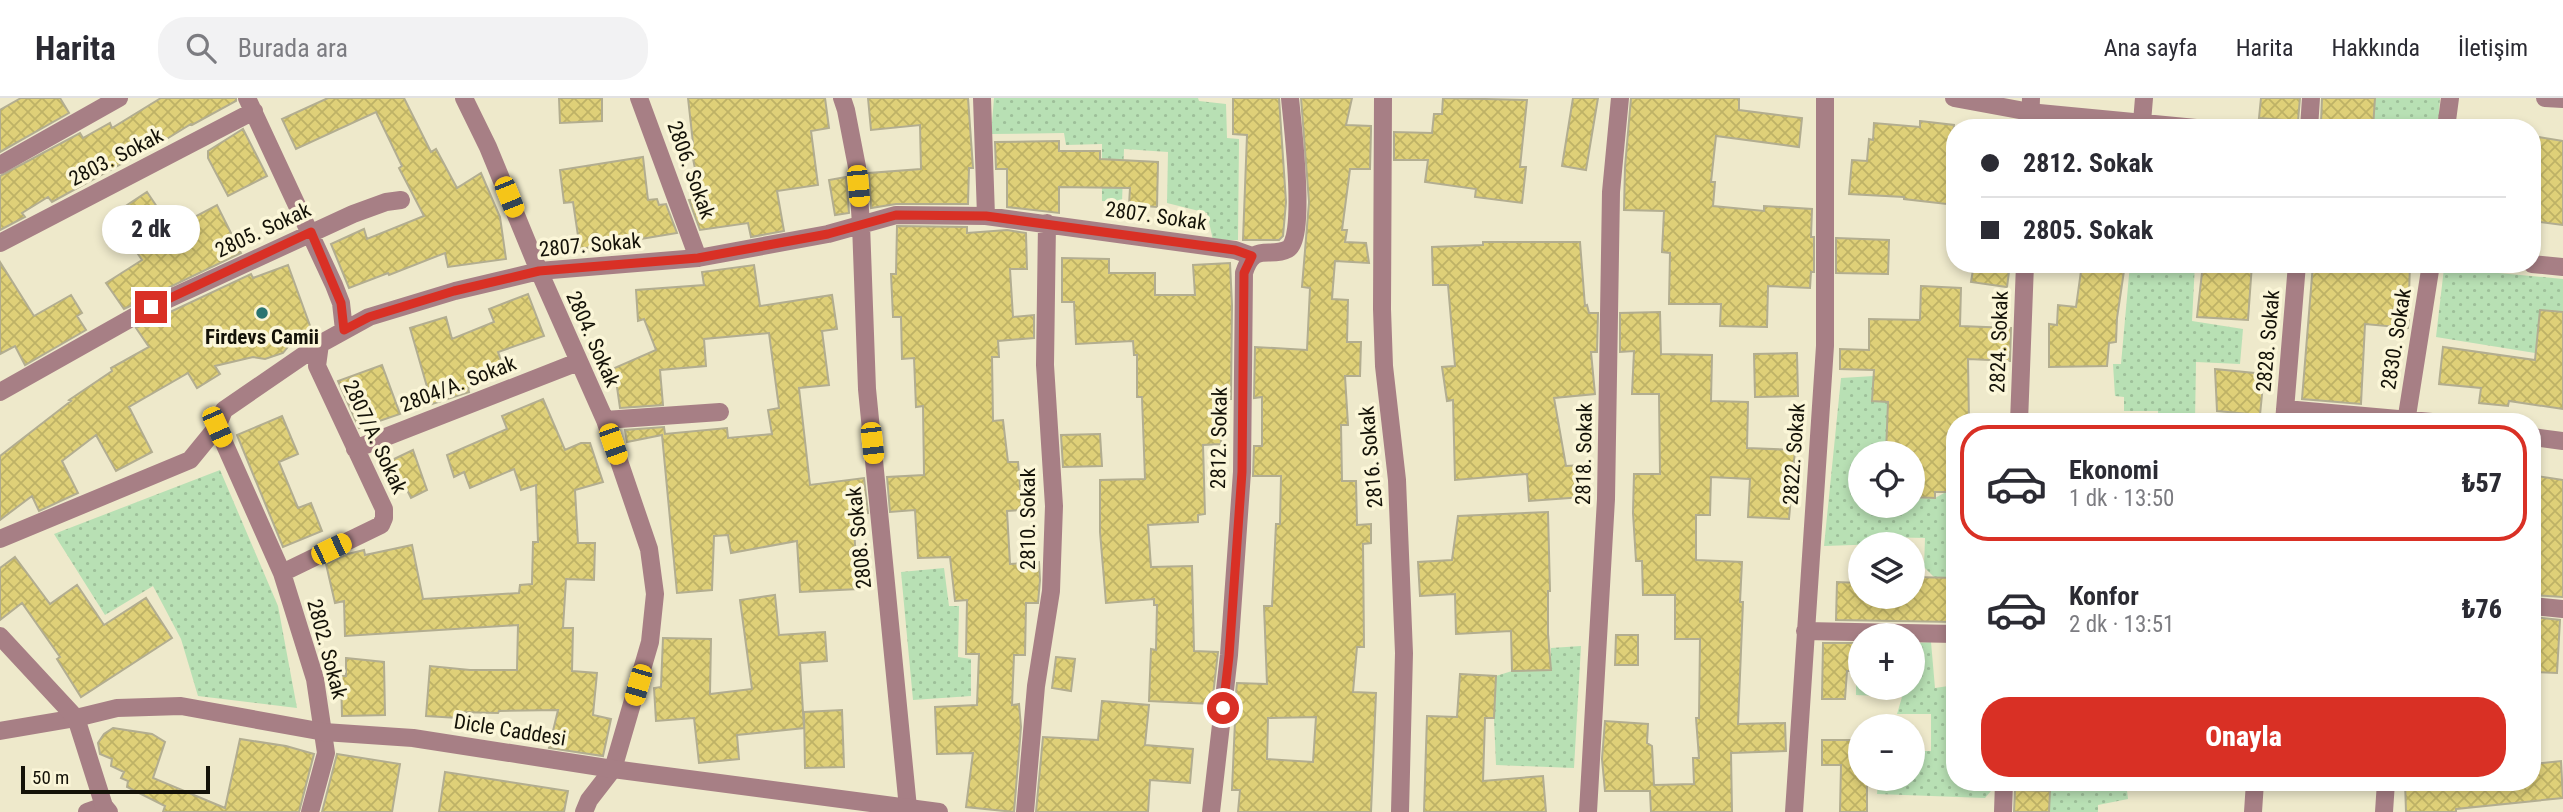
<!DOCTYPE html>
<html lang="tr">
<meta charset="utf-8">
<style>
:root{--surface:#fff;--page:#f2f2f3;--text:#2b2b33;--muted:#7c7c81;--line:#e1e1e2;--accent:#d93025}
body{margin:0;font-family:"Roboto Condensed",sans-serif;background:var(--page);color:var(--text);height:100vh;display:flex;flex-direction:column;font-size:26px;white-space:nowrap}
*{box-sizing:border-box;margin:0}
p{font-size:23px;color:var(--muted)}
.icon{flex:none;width:38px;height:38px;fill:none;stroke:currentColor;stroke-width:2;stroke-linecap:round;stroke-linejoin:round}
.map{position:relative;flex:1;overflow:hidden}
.sheet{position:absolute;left:1946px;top:315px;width:595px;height:378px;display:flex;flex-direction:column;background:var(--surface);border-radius:28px;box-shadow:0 4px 10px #0003}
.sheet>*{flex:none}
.top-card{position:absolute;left:1946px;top:21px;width:595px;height:154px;border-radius:28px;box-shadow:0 4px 10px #0003;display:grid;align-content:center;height:154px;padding:0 35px;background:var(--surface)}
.controls{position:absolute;left:1848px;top:343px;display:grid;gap:14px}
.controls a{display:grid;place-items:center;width:77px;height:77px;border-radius:50%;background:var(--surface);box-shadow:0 4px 10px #0003;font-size:35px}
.scale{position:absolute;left:21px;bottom:18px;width:189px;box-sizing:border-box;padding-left:7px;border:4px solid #141208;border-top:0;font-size:19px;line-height:24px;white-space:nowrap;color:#141208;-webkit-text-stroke:5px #fbf6d8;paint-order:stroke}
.end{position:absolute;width:32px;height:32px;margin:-16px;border:9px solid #d93025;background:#fff;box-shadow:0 0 0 4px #fff}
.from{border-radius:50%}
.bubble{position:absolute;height:49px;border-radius:24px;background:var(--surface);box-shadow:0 4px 10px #0003;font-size:23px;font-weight:800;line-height:49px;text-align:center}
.car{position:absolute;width:21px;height:42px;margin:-21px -10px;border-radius:9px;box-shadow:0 0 5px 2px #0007;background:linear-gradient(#f5c518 24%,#345 0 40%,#f5c518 0 76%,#345 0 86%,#f5c518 0)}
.top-card b{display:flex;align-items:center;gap:24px;height:66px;font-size:26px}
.top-card b+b{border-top:2px solid var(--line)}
.top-card i{width:18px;height:18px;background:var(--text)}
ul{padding:12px 0 0;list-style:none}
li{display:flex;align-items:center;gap:21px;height:116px;margin:0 14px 10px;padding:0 21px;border:4px solid transparent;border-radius:28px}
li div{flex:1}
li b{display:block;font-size:26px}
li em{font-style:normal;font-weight:800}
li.current{border-color:var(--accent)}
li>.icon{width:63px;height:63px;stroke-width:1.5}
.primary-button{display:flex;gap:14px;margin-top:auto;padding:14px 35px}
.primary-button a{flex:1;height:80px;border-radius:28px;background:var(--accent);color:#fff;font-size:28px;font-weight:800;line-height:80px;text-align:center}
header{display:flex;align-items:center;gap:42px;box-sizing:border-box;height:98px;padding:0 35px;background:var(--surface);border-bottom:2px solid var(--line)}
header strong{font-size:33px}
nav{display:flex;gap:38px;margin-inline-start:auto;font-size:24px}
.search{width:490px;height:63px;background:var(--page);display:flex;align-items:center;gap:18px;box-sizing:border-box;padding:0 24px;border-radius:28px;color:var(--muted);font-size:26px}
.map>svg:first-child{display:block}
.grass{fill:url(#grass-dots)}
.building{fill:url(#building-cross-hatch);stroke:#b2ad90;stroke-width:2;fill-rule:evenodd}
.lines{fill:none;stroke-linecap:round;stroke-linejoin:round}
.minor{stroke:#a77f85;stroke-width:18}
.tertiary{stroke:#a77f85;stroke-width:18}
.route{stroke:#d93025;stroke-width:9}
.poi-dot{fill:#2a7470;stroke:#fbf6d8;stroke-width:2.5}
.labels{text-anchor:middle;stroke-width:7;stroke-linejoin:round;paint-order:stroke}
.street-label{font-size:21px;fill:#141208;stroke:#fbf6d8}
.poi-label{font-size:21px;font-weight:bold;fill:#141208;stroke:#fbf6d8}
</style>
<header>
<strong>Harita</strong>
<div class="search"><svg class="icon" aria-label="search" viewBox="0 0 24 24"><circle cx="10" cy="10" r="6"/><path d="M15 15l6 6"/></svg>Burada ara</div>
<nav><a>Ana sayfa</a><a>Harita</a><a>Hakkında</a><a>İletişim</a></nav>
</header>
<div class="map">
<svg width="2563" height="714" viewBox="0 0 2563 714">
<defs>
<pattern id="grass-dots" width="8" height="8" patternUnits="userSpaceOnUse" patternTransform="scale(1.75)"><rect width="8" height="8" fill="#b8e0b4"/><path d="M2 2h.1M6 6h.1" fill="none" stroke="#9dbf99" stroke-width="1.8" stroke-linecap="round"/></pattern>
<pattern id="building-cross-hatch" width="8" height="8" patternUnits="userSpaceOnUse" patternTransform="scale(1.75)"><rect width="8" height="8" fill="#dfd078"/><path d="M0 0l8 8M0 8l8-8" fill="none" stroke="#beb266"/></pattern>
</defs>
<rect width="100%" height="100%" fill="#eee9cb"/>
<path class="grass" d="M994 0H1198L1199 3 1226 6 1227 40 1239 41 1238 142H1213L1207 115 1167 105 1168 54 1124 51 1122 104 1102 103V46L1066 47 1064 35 991 36Z
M2375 0H2440L2438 30H2373Z
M2130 166H2195L2192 223 2243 231 2240 266 2196 264 2195 324H2158V313H2124V299L2115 298 2113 266H2121Z
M2444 170 2563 181V214L2540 212 2535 255 2436 239Z
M1874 278 1872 303 1888 304 1886 355H1860V408H1913V399L1935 400 1946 394H1955V480L1934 479 1924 469 1925 440 1884 439 1883 446 1824 448 1841 280Z
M220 372 278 508 297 610 198 598 181 541 153 488 105 517 54 436Z
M944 470 949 508H959L958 559 971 561V598L913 602 901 474Z
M1931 544 1935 590 1955 587V684H1991V693L1985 700 1877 696 1878 681H1913V653H1931V616H1897L1902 599 1856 597V584L1860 583V590H1913V545Z
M1581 548 1574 670 1496 667 1494 620 1496 578 1512 573 1551 572V550Z
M2014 684H2126L2128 701 2098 707V714H2049L2050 693 2014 692Z"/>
<path class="building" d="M21 0H60L69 15 0 54V12Z
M161 0H236V3L192 27 191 26 165 42 52 104 48 99 22 115 25 119 0 132V78L80 35 83 40 110 25 112 30Z
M328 0H404L431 54 436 51 457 90 481 75 500 119 506 161 448 169 445 155 389 177 388 175 349 190 331 146 364 131 367 141 424 118 399 70 402 68 376 14 296 51 282 21Z
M559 0H602V23L560 25Z
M688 0H825L829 30 811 33 818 87 777 93 784 133 751 139 748 125 700 132 689 102 701 100 690 46 693 45Z
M868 0H968L973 70H969L968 106H896L871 110 869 75 921 71 920 27 871 32Z
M1233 0H1279L1286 104 1283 138 1279 142H1243L1247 37 1233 36Z
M1301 0H1352L1346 27 1371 28V33L1370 71H1350L1342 132H1347L1345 144 1366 145 1369 165 1335 163 1332 201 1348 202 1347 244H1361L1360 278H1345L1348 327H1341L1342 383H1356L1357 427 1371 426V445L1363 446 1364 549H1357L1353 594 1376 595 1371 714H1238L1240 692H1232L1235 623H1233L1237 585 1267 586 1264 508H1272L1276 426H1280L1281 378H1253L1254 348H1262V299L1254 300 1255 249 1307 252 1310 190 1302 189 1309 104ZM1316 619 1313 664 1267 661 1268 620Z
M1443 0 1527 2 1520 69H1526L1522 105 1475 99 1476 91 1425 84 1428 62H1394V34L1432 35 1434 16H1442Z
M1573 0H1598L1586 72 1562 68Z
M1631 0H1739V12L1802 20 1799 49 1716 38 1711 84H1715L1713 108 1764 113V108L1812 111 1811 139H1814V174H1811L1810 190 1768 188 1767 229 1720 228 1721 206H1669L1670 155 1662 154 1664 113 1624 112 1625 69Z
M2261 0H2300L2298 23 2259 20Z
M2322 0H2375L2373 30H2323L2324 25H2321Z
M1920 23 1954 27 1949 67 1955 68V107L1904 101V99L1849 96 1852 62 1867 63 1869 41 1873 42 1874 25 1920 29Z
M243 31 267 78 228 98 208 60V53Z
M2532 38 2563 43V127L2532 123Z
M1059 43V53H1100V61L1158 64 1157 109 1129 107 1130 90 1059 89V115L1007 109V71H996L995 44Z
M643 59 648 102 657 101 659 107 666 106 677 135 580 151 573 104 564 105 560 72Z
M846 79 849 115 835 117 829 82Z
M147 94 172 131 217 107 241 155 124 211 106 185 142 162 112 117Z
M897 128 967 129V135L1007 132 1026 135 1027 171H1010L1013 219 1034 217V240L998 243 999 259H992L993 323 1003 322 1008 364H1018L1022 412 1007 413 1010 466 1039 464 1040 482 1038 505H1026L1025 557H1014L1012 607 1019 606 1021 629 1014 714 966 709 973 655 937 656 935 609 977 607 979 556H966L967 502 955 503 950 459 918 460 915 412 890 414 887 379 924 377 923 308 916 309 914 260 902 261 901 219H893L891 176H896Z
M1836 140 1889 142 1888 176 1836 175Z
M1483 144H1580L1585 208 1587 207 1589 215H1598L1597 254H1591L1595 296 1554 300 1566 368 1581 367 1583 399 1529 403 1527 376 1455 382 1453 302 1447 303 1442 269 1455 268 1448 187H1433L1432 149 1483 147Z
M1062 160 1109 161V175H1155V197H1195L1193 167 1230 165 1232 207 1231 301H1219L1221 346 1203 347 1205 416 1198 417V424L1148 427 1151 469 1192 468 1194 553 1218 554 1212 606 1149 603 1151 551 1156 552 1157 507H1154V501L1106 505 1100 434V382L1145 381 1142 299H1137V257H1134L1133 243 1076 246 1074 204H1062Z
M0 164 34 218 71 197 82 215 77 218 86 232 25 267 15 248 0 256Z
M1974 166H2010L2007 189 1971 184Z
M2082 166H2125L2117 220 2116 244 2109 245 2107 268 2049 269V226L2057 227 2058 207 2076 209Z
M2203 166H2252L2248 222 2197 219Z
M2313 166H2410L2409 197H2411L2408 230 2365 226 2361 306 2302 301Z
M288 167 313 236 291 245 283 255 265 261 253 259 215 268 220 276 197 290 188 275 129 309 152 354 116 373 96 337 62 363 78 395 39 413 32 398 0 422V358L71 303 69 302 112 273 111 270 149 249 136 230 251 176 253 180Z
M754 167 760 208 832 197 837 231 822 233 829 287 799 290 810 387 864 380 868 415 853 416 858 491 800 494 797 443 731 455 728 437 714 438 712 492 677 495 662 337 627 344 625 332 664 329 665 336 727 330 728 340 772 336 768 312 779 310 769 235 704 241 706 268 660 272 663 307 620 310 615 275H611L610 272 656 252 644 221 638 223 636 192 704 187 702 174Z
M1921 188 1961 190 1960 228 2011 230 2010 263 1968 261 1969 324H1955V394H1935V400L1913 399V355H1886L1888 304 1872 303 1874 272 1840 271V251L1869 252V221L1920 222Z
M528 196 544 238 498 254 506 275 468 290 469 294 432 306 410 230 446 219 452 241 494 224 489 211Z
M2540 212 2563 214V311L2509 303 2508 308 2479 305 2481 290 2439 286 2443 249 2535 262Z
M1660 214 1661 256 1712 257 1711 303 1748 304 1747 350 1795 352 1789 421 1748 419 1750 381 1711 379 1710 417H1696V462L1742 464 1740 504H1743L1738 626 1785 625 1786 653 1731 655 1732 714H1651L1650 693H1605L1602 661 1605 623 1648 626 1647 645 1652 648 1654 687 1694 686 1693 660H1699L1696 620H1699L1700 541H1675V497H1643L1642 463H1636L1633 415 1634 376H1660L1659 296H1632L1634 253 1620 254V215Z
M1797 255 1798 298 1755 299 1754 256Z
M382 267 400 316 359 330 338 283Z
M2215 271 2264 276 2260 317 2217 313Z
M543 301 565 352 581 345H590L603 384 575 392 578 445H595L594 482 566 481 563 530H573L572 573 597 575 593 617 611 621 603 658 549 650 558 612 499 613 498 615 458 614V620L426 618 430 568 470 572H517L518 527 345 538 344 503 335 505 326 466 348 456 364 452 365 457 412 447 423 501 519 495 520 487 532 486 533 444H538L536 387 521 392 514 371 470 390 464 374 454 379 447 357 507 331 502 318Z
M282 318 298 356 279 364 298 410 311 405 322 433 283 449 237 337Z
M1100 336 1102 368 1063 369 1061 337Z
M413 352 427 392 411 400 392 362Z
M2536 378 2563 382V499L2532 497V399Z
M1548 414 1550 493H1548V536L1551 572 1512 573 1511 533 1456 536 1455 496 1420 498 1418 464 1452 462 1458 418Z
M15 459 50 506 77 487 104 527 146 500 172 540 81 599 57 561 60 559 22 505 0 522V470Z
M1913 479 1955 480V524L1836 522 1837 484 1860 485V499H1913Z
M775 497 779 537 825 534 827 563 800 565 804 630 737 637 739 661 699 665 694 620 656 623 654 590 661 589 663 540 711 541 710 596 752 591 740 502Z
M2532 519 2560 522 2557 575 2532 574Z
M1616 537H1638V567H1615Z
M1823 545H1860V573H1847L1845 601H1822Z
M1056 559 1075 561 1071 593 1052 590Z
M346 560 384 564 385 617 342 618 341 578H346Z
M1460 576 1496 578 1494 620H1485L1483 683 1543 678 1546 714H1424L1427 618 1457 619Z
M1102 603 1149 607 1145 647 1193 651 1190 685 1150 682 1148 714H1036L1043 639 1098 642Z
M842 612 844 669 805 670 804 614Z
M113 630 152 636 165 644 153 680 225 710 240 641 286 648 314 656 299 714H163L165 708 127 689 128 683 121 680 124 674 111 668 112 661 100 656 98 645 104 636Z
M1822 642H1860V681H1867V714H1840L1841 667H1822Z
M337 656 400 666 392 714H322Z
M2561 663 2563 700 2456 711V714H2406L2405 684H2532V666Z
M445 674 568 693 564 714H439Z
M2015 692 2050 693 2049 714H2014Z"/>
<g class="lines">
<path class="minor" d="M247 0 334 187 341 205 344 232
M464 0 488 49 539 173 605 322 649 451 655 496 650 544 613 671 589 702 584 714
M639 0 698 160
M842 0 846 12 857 69 861 126 867 291 908 710
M982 0 986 118
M1383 0 1382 211 1384 268 1397 382 1404 555 1400 714
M1954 0 2030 14 2196 30
M2545 0 2563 1
M2142 24 2144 0
M2030 30 2031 0
M2309 30 2311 0
M2446 30 2450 0
M0 67 119 0
M0 145 254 13
M2532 166 2563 169
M0 294 151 209 353 116 386 104 401 102
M2285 311 2432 324
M605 322 720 314
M2019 324 2025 166
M2284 324 2297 166
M2406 324 2431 166
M217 329 282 475 315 581 326 655 310 714
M2532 339 2563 343
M355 351 578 264
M0 441 190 362 217 329 224 312 320 246 369 219 455 193 539 173 698 160 828 136 896 117 986 118 1235 152 1252 158
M282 475 381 427 384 420V411L317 268 320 246
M2532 508 2563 511
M1805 533 1955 536
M0 633 76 620
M87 714 104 708
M1025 714 1036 588 1051 493 1054 408 1045 267 1047 125
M1211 714 1229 557 1242 374 1244 175C1254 143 1269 161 1288 151 1307 140 1292 23 1290 0
M1588 714 1606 401 1611 94 1620 0
M1794 714 1825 248V0
M2003 714 2004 684
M2253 714 2255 684
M2384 714 2386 684"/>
<path class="tertiary" d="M0 538 76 620 104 708 109 714
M76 620 117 610 181 608 324 634 413 640 613 671 939 714"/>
</g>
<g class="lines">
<path class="route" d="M151 209 311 134 341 205 344 232 369 219 454 193 539 173 698 160 828 136 896 117 986 118 1235 152 1252 158 1244 175 1242 374 1229 558 1223 610"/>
</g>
<circle class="poi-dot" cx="262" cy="215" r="7"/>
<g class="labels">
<g class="street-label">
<text transform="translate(116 59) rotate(-27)" y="7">2803. Sokak</text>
<text transform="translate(691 72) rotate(70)" y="7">2806. Sokak</text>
<text transform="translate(1156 118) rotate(8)" y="7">2807. Sokak</text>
<text transform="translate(263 132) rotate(-25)" y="7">2805. Sokak</text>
<text transform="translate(590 147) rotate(-5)" y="7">2807. Sokak</text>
<text transform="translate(593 241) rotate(66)" y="7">2804. Sokak</text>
<text transform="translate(2396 241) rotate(-81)" y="7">2830. Sokak</text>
<text transform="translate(2268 243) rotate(-85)" y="7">2828. Sokak</text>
<text transform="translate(1999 244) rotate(-88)" y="7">2824. Sokak</text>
<text transform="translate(458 286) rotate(-21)" y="7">2804/A. Sokak</text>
<text transform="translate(375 339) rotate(65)" y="7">2807/A. Sokak</text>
<text transform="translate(1219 340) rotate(-89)" y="7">2812. Sokak</text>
<text transform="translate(1584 356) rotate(-89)" y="7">2818. Sokak</text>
<text transform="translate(1794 356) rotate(-86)" y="7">2822. Sokak</text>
<text transform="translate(1371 359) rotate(-95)" y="7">2816. Sokak</text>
<text transform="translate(1028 421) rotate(-90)" y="7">2810. Sokak</text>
<text transform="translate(859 440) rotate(-96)" y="7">2808. Sokak</text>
<text transform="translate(327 551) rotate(75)" y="7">2802. Sokak</text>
<text transform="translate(510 632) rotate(9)" y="7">Dicle Caddesi</text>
</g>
<g class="poi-label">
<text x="262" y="246">Firdevs Camii</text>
</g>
</g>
</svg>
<div class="controls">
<a><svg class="icon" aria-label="locate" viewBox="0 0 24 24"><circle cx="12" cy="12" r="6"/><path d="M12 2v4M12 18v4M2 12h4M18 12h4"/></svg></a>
<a><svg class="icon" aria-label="layers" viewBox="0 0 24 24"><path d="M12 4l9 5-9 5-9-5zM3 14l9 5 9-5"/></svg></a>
<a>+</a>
<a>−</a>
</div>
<div class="scale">50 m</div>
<i class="end from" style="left:1223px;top:610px"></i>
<i class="end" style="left:151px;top:209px"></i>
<div class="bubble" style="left:102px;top:107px;width:98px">2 dk</div>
<i class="car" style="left:858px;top:88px;rotate:175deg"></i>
<i class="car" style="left:509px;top:99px;rotate:158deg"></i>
<i class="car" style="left:217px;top:329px;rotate:156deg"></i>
<i class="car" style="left:872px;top:345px;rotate:174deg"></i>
<i class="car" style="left:613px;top:346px;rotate:161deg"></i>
<i class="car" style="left:331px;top:451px;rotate:64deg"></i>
<i class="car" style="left:638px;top:587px;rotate:196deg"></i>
<div class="top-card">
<b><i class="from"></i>2812. Sokak</b>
<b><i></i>2805. Sokak</b>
</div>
<section class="sheet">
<ul>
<li class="current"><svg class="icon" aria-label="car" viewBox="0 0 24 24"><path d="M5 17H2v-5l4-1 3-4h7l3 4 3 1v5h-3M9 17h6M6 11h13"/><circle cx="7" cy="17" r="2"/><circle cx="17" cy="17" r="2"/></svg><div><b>Ekonomi</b><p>1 dk · 13:50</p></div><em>₺57</em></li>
<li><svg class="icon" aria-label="car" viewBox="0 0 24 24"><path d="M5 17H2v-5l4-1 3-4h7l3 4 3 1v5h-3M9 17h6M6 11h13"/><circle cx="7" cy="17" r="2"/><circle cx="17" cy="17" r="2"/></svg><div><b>Konfor</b><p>2 dk · 13:51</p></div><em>₺76</em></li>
</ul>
<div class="primary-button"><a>Onayla</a></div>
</section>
</div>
